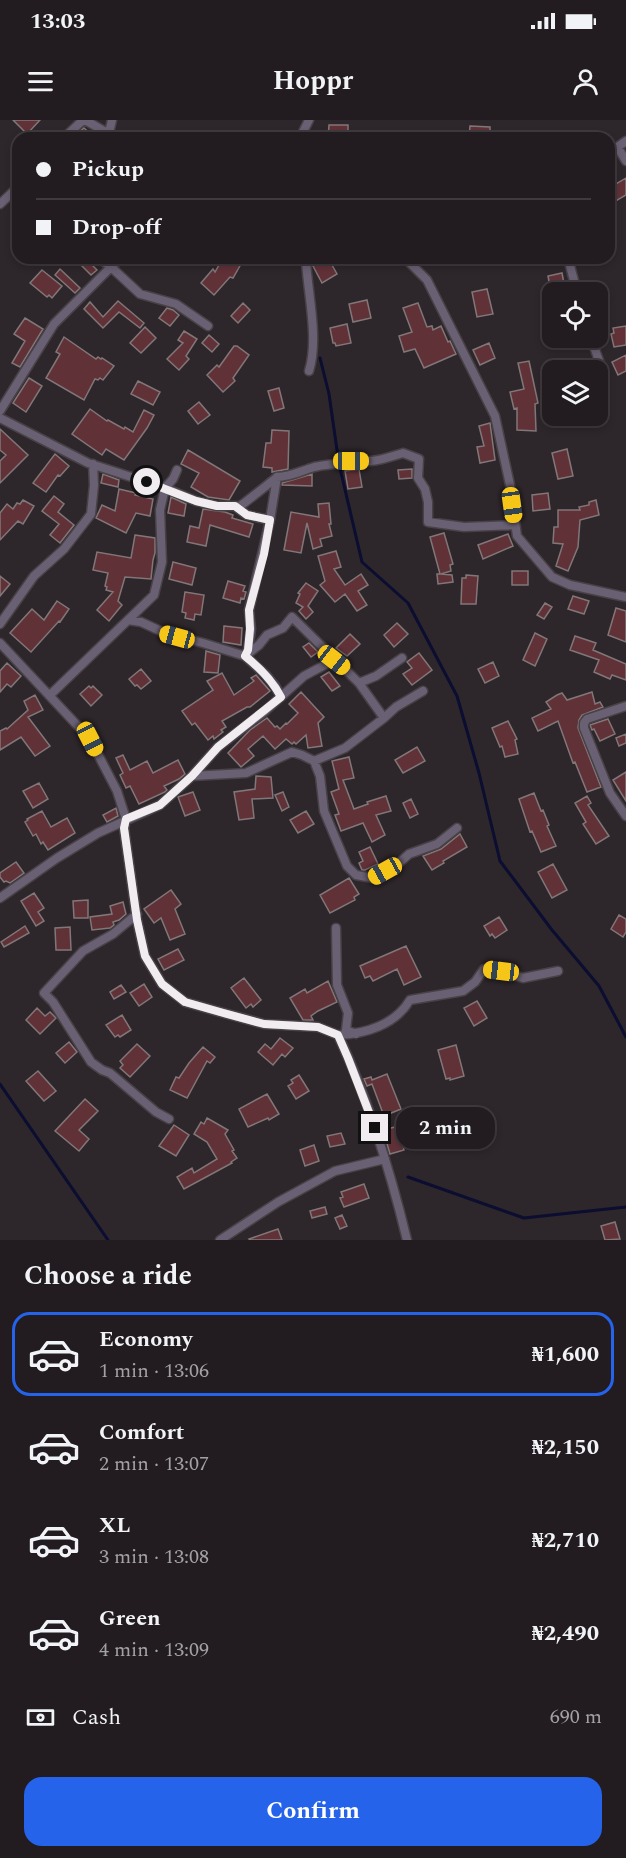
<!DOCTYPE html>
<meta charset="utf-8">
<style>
:root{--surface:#221c20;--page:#2a2529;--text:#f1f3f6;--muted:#a2a1a5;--line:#3f3a3e;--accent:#2563eb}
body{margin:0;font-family:Spectral,serif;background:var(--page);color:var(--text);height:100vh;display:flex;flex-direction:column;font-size:22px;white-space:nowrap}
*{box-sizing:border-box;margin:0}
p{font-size:20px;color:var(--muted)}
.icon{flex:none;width:33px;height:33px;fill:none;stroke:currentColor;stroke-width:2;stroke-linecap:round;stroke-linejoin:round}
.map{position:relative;height:1120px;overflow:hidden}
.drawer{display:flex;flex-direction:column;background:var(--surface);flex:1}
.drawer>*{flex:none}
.top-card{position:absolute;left:12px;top:12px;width:603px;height:132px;border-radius:18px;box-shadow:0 3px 9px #0003,0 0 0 2px var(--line);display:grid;align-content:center;height:132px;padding:0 24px;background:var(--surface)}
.fabs{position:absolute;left:542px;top:162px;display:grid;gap:12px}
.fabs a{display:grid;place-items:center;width:66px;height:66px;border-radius:12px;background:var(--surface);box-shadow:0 3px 9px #0003,0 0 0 2px var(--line);font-size:30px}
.end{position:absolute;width:27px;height:27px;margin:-14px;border:8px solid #f1ecef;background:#111;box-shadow:0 0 0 3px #111}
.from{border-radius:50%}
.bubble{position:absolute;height:42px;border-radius:18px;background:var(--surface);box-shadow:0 3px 9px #0003,0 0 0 2px var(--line);font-size:20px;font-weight:700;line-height:42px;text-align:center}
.car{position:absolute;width:18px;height:36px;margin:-18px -9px;border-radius:8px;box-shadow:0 0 4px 2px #0007;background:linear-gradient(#f5c518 24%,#345 0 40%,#f5c518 0 76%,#345 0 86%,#f5c518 0)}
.top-card b{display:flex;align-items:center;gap:21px;height:57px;font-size:22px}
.top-card b+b{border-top:2px solid var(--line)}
.top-card i{width:15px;height:15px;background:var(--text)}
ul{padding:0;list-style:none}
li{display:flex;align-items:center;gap:18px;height:84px;margin:0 12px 9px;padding:0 12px;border:3px solid transparent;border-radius:18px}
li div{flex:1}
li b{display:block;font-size:22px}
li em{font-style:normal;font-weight:700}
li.current{border-color:var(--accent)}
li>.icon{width:54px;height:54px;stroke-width:1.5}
h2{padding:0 24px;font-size:27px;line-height:72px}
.pay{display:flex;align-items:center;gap:15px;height:66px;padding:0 24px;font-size:22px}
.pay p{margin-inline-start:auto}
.cta{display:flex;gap:12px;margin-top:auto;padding:12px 24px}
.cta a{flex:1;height:69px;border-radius:18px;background:var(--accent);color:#fff;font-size:24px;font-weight:700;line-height:69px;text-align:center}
.status{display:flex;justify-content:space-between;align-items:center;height:42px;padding:0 30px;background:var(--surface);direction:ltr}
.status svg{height:16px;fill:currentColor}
header{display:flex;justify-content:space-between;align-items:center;height:78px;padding:0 24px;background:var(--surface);font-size:27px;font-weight:700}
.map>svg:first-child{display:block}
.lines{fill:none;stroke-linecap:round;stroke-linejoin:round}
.stream{stroke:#0b0d31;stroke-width:3}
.building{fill:#613138;stroke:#817778;stroke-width:1.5}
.street-casing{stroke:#484246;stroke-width:11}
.street{stroke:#696073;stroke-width:8}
.route{stroke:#f1ecef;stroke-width:8}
</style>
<div class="status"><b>13:03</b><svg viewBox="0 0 49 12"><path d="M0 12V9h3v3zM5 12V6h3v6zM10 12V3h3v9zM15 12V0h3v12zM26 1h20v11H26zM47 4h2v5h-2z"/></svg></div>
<header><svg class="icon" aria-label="menu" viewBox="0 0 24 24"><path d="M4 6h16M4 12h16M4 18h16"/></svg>Hoppr<svg class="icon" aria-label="person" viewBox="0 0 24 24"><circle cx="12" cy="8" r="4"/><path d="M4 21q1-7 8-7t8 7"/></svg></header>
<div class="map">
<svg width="626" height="1120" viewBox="0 0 626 1120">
<rect width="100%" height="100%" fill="#2d262b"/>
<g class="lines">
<path class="stream" d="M320 238 329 274 339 344 362 442 408 483 457 576 479 653 500 741 552 810 599 866 626 917
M0 964 108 1120
M408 1057 524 1098 626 1087"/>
</g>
<path class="building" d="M13 0H40L27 14Z
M329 5H348V18H328Z
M470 6 490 7V18H469Z
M84 8 95 18H87L79 12Z
M626 58V75L609 85V68Z
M85 138 97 150 91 155 79 143Z
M223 138H231L241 144 233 158 230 157 214 175 201 163 213 149 215 152Z
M326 138H328L337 154 322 163 313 146Z
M60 149 80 168 75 173 55 155Z
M42 150 62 166 52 178 49 175 47 177 30 163Z
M562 153 565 169 551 172 548 156Z
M487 169 493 194 477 197 472 172Z
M367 180 371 198 353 202 349 184Z
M118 181 144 203 140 208 119 192 103 208 84 189 90 182 103 197Z
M243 183 250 190 238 203 231 196Z
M418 183 427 207 432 206 433 210 441 206 448 222 450 221 456 234 424 248 415 229 404 232 399 216 412 212 403 188Z
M167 188 173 190 179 195 170 206 159 198Z
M25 198 43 209 20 247 12 243 25 221 14 214Z
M347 204 351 223 336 226 335 223H333L330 208Z
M626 206V225L614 227 611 214 614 213 613 208Z
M145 207 156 218 141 233 130 223Z
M184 211 197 219 186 236 189 239 179 250 167 239 183 223 178 220Z
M209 215 219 224 212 232 202 223Z
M64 217 96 239 98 237 101 239 102 238 114 246 103 260 100 258 98 260 95 259 84 280 46 258 60 234 56 232Z
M489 223 495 238 480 245 473 230Z
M234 226H237L249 235 233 258 235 261 223 272 207 255 217 245 219 247Z
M626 235V251L618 255 612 242Z
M576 239V242H579L580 250H565V243H567L566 240Z
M529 241 538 283 535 284 536 311 517 310V288L514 289 510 272 524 269 518 243Z
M29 258 42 266 26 292 13 283Z
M138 261 160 272 153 285 131 274Z
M279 268 284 288 274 291 268 271Z
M199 282 210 295 198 304 188 291Z
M90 289 107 301 108 300 124 309 125 307 133 312 144 290 154 295 147 308 124 340 106 329 102 335 72 314Z
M490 303 495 340 480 343 477 327 484 326 479 306Z
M0 309 28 335 0 363V341L6 335 0 330Z
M272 310 289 311 288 349 272 352V348L263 347 266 323H271Z
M567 329 573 356 558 359 552 333Z
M188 330 240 361 229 380 208 377 191 367 199 353 181 344Z
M55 334 69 346 60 356 58 355 46 372 33 363Z
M359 349 362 367 348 369 345 351Z
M412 349V358L399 359 398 350Z
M103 354 119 360 118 367 101 363Z
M312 354V366L282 365V363Z
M119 369 136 373 135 375 153 379 150 396 136 393 126 413 96 398 102 385 115 391Z
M548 373 550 389 533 391 532 375Z
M54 376 64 384 58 392 74 405 60 423 50 415 59 404 42 391Z
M171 377 186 384 184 396 168 393Z
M23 380 34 386 23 404 18 401 0 420V393L7 384 13 389 17 383 20 384Z
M596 380 599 395 580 400 578 427 568 451 556 446 563 424 553 423 554 407H558V390H580L579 387 589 385V382Z
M329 383 331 404H329L332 416 320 419 322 426 313 429 307 403 301 433 284 430 291 392 319 397 318 384Z
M203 389 225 392 233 395 232 398 253 404 249 417 210 405 206 426 187 422 190 406 199 408Z
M444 413 453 444 450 445 451 451 441 454 452 455 453 462 438 464 437 454H440L430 417Z
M508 414 513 426 483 439 478 425Z
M135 415 155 418V433L153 440 151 459 125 457 118 481 122 485 109 501 97 490 113 472 106 470 107 467 105 466 108 453 93 450 97 432 131 438Z
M336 431 341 447 334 449 345 465 361 454 368 465 358 471 367 485 357 491 345 474 335 482 320 465 325 461 318 436Z
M173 442 196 448 192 465 169 459Z
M512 451H528V465H512Z
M466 455 478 456 476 484H461L462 458H466Z
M0 456 10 464 0 476Z
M228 461 245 466 243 471 246 472 244 479 241 478 240 483 223 478Z
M306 463 318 471 308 486 313 492 306 499 299 491 303 487 296 483 300 474 298 473Z
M185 472 204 475 201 495 195 494 194 500 185 498 186 493 182 492Z
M573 476 589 481 584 494 568 489Z
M57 481 69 489 60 502 59 501 31 532 10 513 32 489 44 500Z
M545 483 552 487 544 499 537 495Z
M616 488 626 491V522L608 515Z
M397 503 408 514 394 527 384 515Z
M224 506 242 508 241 525 223 522Z
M535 513 547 519 535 546 523 540Z
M350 514 360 524 347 536 336 528Z
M575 516 596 523 593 530 626 544V560L612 555 610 559 594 552 599 540 570 530Z
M309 523 318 532 311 537 303 527Z
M206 531 220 535 218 553 204 552Z
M419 533 432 550 412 565 403 554 412 548 407 542Z
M493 542 499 556 485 563 478 549Z
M7 543 21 556 11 567 7 564 0 572V551Z
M141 549 151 561 141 569 137 565 135 566 129 559Z
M329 552 340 566 332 571 321 557Z
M222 553 234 575 254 561 251 558 256 555 270 571 250 587H247L222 601 226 607 221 610 223 612 214 619 213 616 208 620 195 603 192 605 182 591 213 570 207 561Z
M89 566 91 568 93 566 102 575 91 586 80 574Z
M301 572 324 597 318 603 322 626 308 628 306 615 296 624 294 622 292 624 286 619 275 629 263 616 248 629 254 636 241 647 228 633 250 610 267 598 275 607 277 606 280 609 286 603 287 604 298 593 289 584Z
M592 572 595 584 600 582 603 587 582 595 579 600 578 608 601 667 587 672 575 642 573 643 558 601 538 611 532 598 551 589 546 582 557 575 562 573 567 580Z
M35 575 43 590 28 597 50 626 35 636 21 617 0 630V611L6 608 7 609 28 590 24 581Z
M608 599 615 614 600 621 594 609 592 610 590 605Z
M508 601 517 619 515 620 518 634 505 637 502 626 500 627 492 608Z
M626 614V623L619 626 616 618Z
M417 627 425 641 403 653 395 640Z
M123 635 130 650 147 641 153 653 178 640 185 654 179 659 164 666 167 670 165 672 139 684 130 666 126 668 120 655 123 653 116 638Z
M349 637 354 658 343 660 354 689 368 684 367 682 386 676 391 691 376 695 385 715 372 722 363 703 341 711 335 695 339 694 331 672 339 669 332 641Z
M626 652V681L613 660Z
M256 656 271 657 273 678 252 679 254 698 239 700 234 672 255 669Z
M39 663 48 679 33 688 23 671Z
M193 672 200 690 185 696 178 677Z
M283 672 289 687 282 691 275 675Z
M534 673 541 691 543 690 549 705 547 706 556 726 541 732 532 711 530 712 519 679Z
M587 676 591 683 588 685 609 716 596 724 583 704 586 702 575 683Z
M411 679 418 694 410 698 403 683Z
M116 688 118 696 107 702 103 695Z
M42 691 51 707 67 698 75 713 48 730 43 722 41 724 36 714 33 716 25 702 28 700 27 699Z
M306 691 314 704 298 713 290 700Z
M460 714 467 727 443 741 444 743 432 750 423 736 441 729Z
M370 727 378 744 365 750H362L359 743 363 741 359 732Z
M16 742 24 753 10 763 6 761 4 762 0 757V753Z
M553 744 567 770 552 778 538 752Z
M349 758 359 774 354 777 355 780 330 793 320 775Z
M171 770 181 784 175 789 185 814 170 820 161 798 154 803 144 789Z
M34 773 44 788 38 792 44 801 36 806 21 781Z
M88 780V798H74L73 781Z
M123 782 126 794 119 800 113 802 114 805 110 808 92 810 90 797 112 794 110 786Z
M619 795 626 799V812L623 817 611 809Z
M499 797 507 810 495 818 492 814 490 816 484 806Z
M25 806 29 813 4 827 1 822Z
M70 807 71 830H56L55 808Z
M406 826 421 857 404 865 397 849 373 861 370 856 365 858 360 846Z
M178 829 184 840 164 850 158 839Z
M244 858 261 880 253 887 251 884 246 888 231 868Z
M328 861 337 882 318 891 311 896 313 900H303L290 878 305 869 307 873Z
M144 864 152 877 139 886 130 873Z
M121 865 126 872 114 879 110 872Z
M477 881 487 898 474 906 464 888Z
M37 888 45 896 50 892 56 898 40 914 26 900Z
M122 895 131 910 120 917 118 915 115 917 106 905Z
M280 918 293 928 285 937 282 934 273 945 258 932 265 924 271 929Z
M69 922 77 932 65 943 56 933Z
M137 924 150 936 130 957 120 948 123 945 120 941Z
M456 925 464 956 450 960V958L446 959 438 930Z
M203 927 215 937 210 943 207 941 187 978 170 970 176 957 179 958 189 943Z
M38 951 56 971 44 981 26 961Z
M387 954 401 989 384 996 372 964 367 966 364 959 371 957 372 960Z
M299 955 309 971 296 979 288 966 293 963 291 960Z
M267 974 279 994 269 1000 268 998 248 1007 239 989Z
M85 979 98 991 79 1010 89 1019 79 1031 55 1011Z
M207 998 228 1010 225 1014 234 1030 232 1031 237 1038 231 1042 232 1043 184 1069 177 1057 192 1048 194 1053 217 1039 207 1022 194 1014 201 1002 204 1004Z
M174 1005 189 1015 176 1036 159 1026Z
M399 1006 404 1030 390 1034 383 1010Z
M341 1013 345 1024 330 1027 327 1016Z
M314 1025 319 1041 305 1046 300 1030Z
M364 1064 369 1078 344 1087 340 1078 343 1077 341 1072Z
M325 1087 327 1094 312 1098 310 1091Z
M342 1095 347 1106 340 1109 335 1098Z
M615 1102 620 1119 605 1120 601 1106Z
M278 1109 282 1120H250L249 1119Z"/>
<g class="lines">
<defs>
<path id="street" d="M85 0 116 18
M109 13 112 0
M64 18 83 0
M300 18 309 0
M618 28 626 41
M609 33 626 21
M0 84 18 67
M99 138 111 147 140 174 176 184 208 206
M365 138 371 140 406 139 427 160 495 296 510 365 517 416 552 457 570 465 626 477
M568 138 577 172
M591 218 603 252
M309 251C319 219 308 175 306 141L312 138
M0 291 54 204 120 138
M0 298 88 343 165 368 160 390 162 442 154 475 50 575
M177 350 173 359 165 368 196 381 217 386H235L247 395 270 400 277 357C290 357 301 351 314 347 333 343 352 343 371 341 382 340 393 336 403 333L419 339 418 358 425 369 428 382V402L464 407 515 405
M235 386C236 386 238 387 240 386 242 385 275 359 277 357
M128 500 141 502 165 513 203 523 245 536 266 555 275 566 281 577
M0 504 34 456 64 429 91 394 94 365 93 344
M0 523 90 619 117 671 126 699 124 708 137 800 145 836 162 864 185 882 220 892 264 904 318 907 338 915C369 981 390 1050 407 1120
M245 535 248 530 251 509 249 490 270 400
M245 536 259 525 267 515 283 508 292 497 359 563 376 556 402 538
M626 586 587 599 584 603V608L610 673 626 696
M384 598 396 587 423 571
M314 641 345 628 384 598 359 563
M192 656 246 653 292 632 302 635 314 641 320 656 324 691 347 746 356 755 372 758 399 743 409 734 437 724 457 708
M0 778 57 738 98 713 160 685 192 656 218 627 265 591 304 556 334 540
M137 794 113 814 83 831 44 873 53 882 91 942 102 950 110 953 156 992 169 999
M336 808 337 865 348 893 346 910 356 914
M338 915C365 914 395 905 410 880L463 871 475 862 484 849 501 851 523 858 558 851
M220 1120 278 1082 335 1051 385 1039"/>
</defs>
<use href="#street" class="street-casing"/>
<use href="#street" class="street"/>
</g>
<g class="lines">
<path class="route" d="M147 362 196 381 217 386H235L247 395 270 400 264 434 249 490 250 509 248 530 245 536C259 547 272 560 281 577L218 627 192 656 160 685 126 699 124 708 137 800 145 836 162 864 185 882 220 892 264 904 318 907 338 915 348 938 375 1008"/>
</g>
</svg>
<div class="fabs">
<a><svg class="icon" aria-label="locate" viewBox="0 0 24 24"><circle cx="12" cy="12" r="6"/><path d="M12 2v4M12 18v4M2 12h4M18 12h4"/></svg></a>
<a><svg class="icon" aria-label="layers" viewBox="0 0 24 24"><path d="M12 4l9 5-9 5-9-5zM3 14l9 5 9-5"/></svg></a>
</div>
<i class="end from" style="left:147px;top:362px"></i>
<i class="end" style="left:375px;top:1008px"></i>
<div class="bubble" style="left:396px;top:987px;width:99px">2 min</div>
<i class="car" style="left:351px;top:341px;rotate:90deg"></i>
<i class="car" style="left:512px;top:385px;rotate:172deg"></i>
<i class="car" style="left:177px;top:517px;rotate:285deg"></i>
<i class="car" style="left:334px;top:540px;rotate:128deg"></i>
<i class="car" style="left:90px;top:619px;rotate:153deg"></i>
<i class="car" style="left:385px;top:751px;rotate:241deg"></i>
<i class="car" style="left:501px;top:851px;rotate:277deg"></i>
<div class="top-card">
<b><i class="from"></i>Pickup</b>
<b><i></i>Drop-off</b>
</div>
</div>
<section class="drawer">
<h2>Choose a ride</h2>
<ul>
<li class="current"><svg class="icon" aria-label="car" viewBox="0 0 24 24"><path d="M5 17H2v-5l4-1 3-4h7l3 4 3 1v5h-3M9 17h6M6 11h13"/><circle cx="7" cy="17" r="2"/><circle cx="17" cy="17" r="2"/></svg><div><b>Economy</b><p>1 min · 13:06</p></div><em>₦1,600</em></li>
<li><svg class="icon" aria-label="car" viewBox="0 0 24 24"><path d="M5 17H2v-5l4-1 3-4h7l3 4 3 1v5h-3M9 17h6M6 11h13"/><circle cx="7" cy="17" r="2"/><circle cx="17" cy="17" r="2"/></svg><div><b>Comfort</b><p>2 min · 13:07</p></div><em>₦2,150</em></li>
<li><svg class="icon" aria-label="car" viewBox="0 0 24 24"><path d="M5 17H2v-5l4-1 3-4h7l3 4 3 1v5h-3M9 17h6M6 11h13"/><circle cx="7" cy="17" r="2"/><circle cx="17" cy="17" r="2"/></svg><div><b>XL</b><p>3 min · 13:08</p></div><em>₦2,710</em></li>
<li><svg class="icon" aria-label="car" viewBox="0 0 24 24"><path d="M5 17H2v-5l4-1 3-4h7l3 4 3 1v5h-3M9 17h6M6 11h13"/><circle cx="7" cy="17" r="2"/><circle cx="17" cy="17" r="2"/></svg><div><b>Green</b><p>4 min · 13:09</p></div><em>₦2,490</em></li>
</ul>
<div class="pay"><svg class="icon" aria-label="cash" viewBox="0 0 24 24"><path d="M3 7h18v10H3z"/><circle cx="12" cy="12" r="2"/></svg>Cash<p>690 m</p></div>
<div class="cta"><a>Confirm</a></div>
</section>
